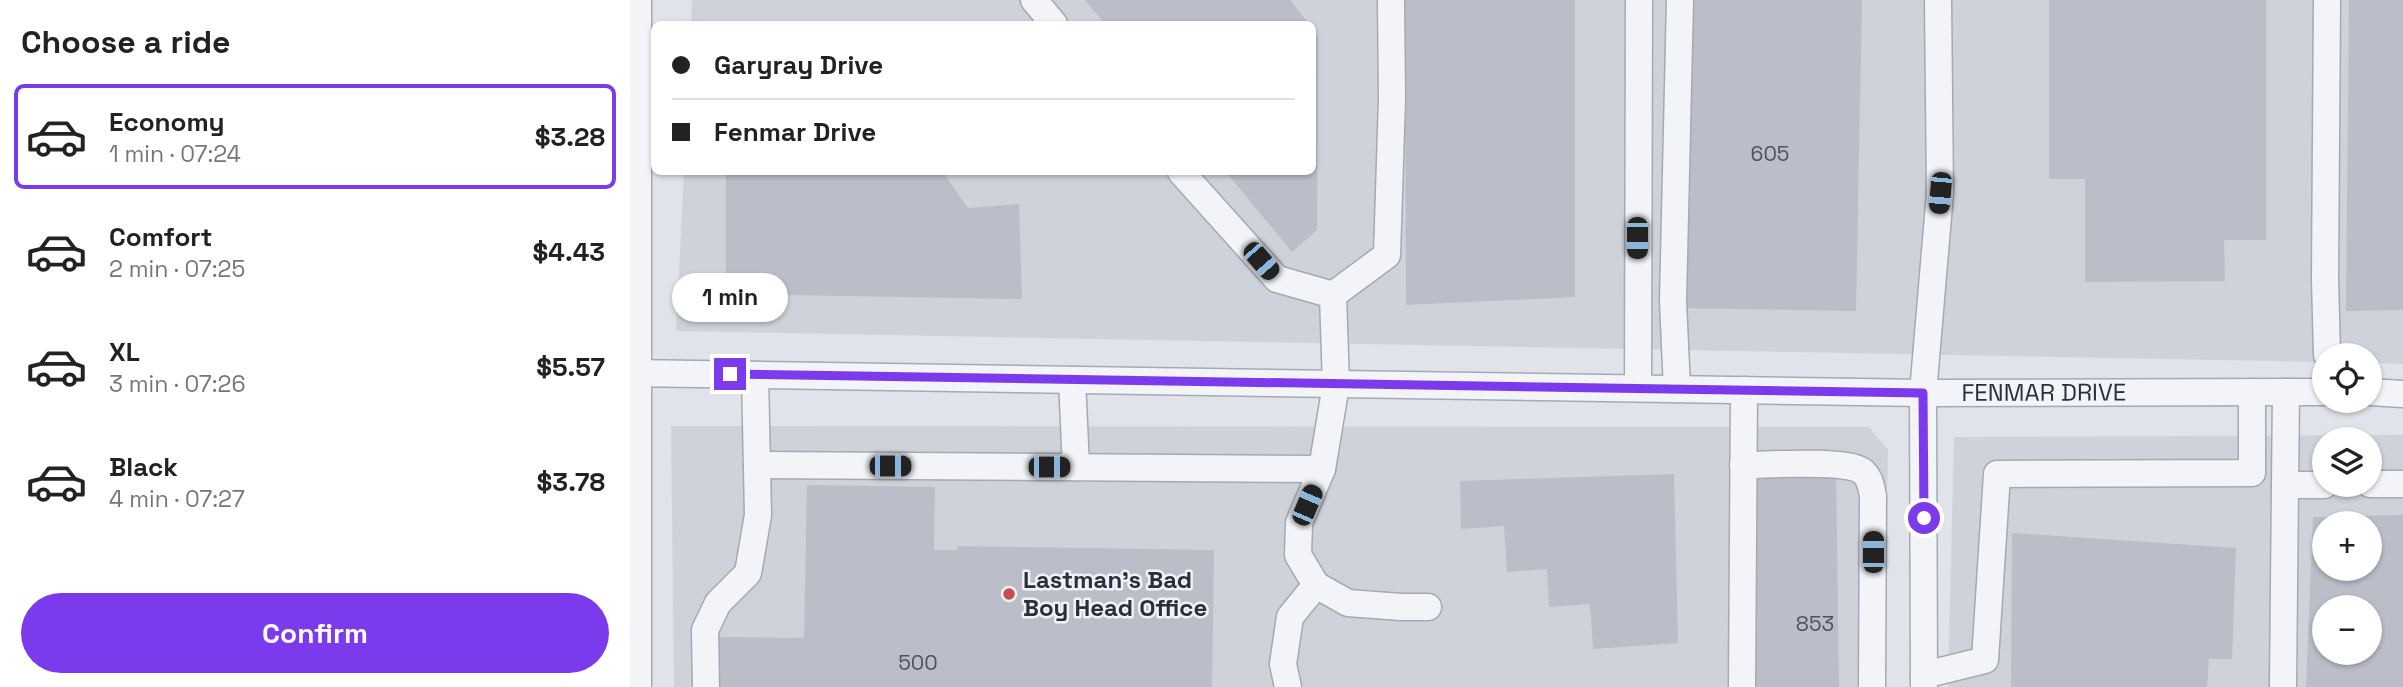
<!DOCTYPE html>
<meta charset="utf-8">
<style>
:root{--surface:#fff;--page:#f6f6f6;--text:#222;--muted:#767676;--line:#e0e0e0;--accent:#7c3aed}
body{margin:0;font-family:"Space Grotesk",sans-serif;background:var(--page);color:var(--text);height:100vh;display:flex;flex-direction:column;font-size:26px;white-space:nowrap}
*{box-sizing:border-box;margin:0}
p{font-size:23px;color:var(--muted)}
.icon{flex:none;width:38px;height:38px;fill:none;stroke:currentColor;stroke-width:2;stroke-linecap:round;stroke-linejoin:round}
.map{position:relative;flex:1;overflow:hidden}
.side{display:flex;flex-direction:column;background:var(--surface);width:630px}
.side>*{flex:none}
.guide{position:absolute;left:21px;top:21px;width:665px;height:154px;border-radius:10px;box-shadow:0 2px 5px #0004;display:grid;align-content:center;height:154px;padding:0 21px;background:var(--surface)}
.buttons{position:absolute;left:1682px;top:343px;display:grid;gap:14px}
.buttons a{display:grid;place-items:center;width:70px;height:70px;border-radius:50%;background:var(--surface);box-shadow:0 2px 5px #0004;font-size:35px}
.end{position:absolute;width:32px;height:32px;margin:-16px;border:9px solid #7c3aed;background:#fff;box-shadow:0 0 0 4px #fff}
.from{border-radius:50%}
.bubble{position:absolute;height:49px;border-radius:24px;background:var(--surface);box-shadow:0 2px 5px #0004;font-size:23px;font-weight:800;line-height:49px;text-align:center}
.car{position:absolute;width:21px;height:42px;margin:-21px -10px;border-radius:9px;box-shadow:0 0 5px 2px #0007;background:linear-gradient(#222 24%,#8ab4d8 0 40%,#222 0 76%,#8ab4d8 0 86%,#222 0)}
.guide b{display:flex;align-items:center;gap:24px;height:66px;font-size:26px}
.guide b+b{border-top:2px solid var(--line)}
.guide i{width:18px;height:18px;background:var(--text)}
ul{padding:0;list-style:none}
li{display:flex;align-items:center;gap:21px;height:105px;margin:0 14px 10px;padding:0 7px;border:4px solid transparent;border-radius:10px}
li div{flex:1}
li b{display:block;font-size:26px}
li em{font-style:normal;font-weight:800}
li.selected{border-color:var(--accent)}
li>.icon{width:63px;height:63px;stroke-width:1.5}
h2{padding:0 21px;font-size:32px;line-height:84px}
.cta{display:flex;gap:14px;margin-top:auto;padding:14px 21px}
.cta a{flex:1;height:80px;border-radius:42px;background:var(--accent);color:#fff;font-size:28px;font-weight:800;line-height:80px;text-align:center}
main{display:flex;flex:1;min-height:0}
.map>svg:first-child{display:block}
.built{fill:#ced2da;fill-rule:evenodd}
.building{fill:#bbbec8;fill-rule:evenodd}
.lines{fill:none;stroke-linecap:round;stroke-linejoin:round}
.minor-casing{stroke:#a6a9b3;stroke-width:29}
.minor{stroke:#f3f4f7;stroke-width:26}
.route{stroke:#7c3aed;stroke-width:9}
.poi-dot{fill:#c84b51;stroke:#f0f2f6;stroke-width:2.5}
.labels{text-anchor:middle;stroke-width:5;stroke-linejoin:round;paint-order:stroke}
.number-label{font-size:21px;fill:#4e5361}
.street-label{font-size:24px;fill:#2a2f3f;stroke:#f0f2f6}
.poi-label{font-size:24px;font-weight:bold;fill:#2a2f3f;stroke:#f0f2f6;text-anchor:start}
</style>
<main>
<section class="side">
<h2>Choose a ride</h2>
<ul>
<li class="selected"><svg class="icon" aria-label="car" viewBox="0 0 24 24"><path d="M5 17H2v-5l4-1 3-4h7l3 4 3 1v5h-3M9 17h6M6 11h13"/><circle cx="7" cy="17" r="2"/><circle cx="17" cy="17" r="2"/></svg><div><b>Economy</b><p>1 min · 07:24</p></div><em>$3.28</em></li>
<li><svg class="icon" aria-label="car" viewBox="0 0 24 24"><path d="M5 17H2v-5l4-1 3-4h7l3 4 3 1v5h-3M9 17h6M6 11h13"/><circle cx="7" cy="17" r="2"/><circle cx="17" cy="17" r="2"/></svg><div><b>Comfort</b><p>2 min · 07:25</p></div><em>$4.43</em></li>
<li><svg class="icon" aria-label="car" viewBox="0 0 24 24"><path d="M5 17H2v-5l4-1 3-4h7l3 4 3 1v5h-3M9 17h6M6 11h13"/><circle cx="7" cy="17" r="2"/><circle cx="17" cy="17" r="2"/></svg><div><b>XL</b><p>3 min · 07:26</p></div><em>$5.57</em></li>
<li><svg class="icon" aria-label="car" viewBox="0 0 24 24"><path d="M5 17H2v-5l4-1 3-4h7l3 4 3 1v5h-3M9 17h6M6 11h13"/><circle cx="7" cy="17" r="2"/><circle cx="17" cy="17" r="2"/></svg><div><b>Black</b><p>4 min · 07:27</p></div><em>$3.78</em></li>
</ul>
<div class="cta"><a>Confirm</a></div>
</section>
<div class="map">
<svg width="1773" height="687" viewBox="0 0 1773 687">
<rect width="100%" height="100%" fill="#e0e3e9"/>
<path class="built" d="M62 0H1773V364L1740 363V355H1694V362L46 331 54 172H682V24H61Z
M41 426 1239 427 1258 450 1252 687H44Z
M1773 435V687H1318L1324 437ZM1694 439H1740V485H1694ZM1694 523H1740V569H1694ZM1694 607H1740V653H1694Z"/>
<path class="building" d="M455 0H660L679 24H475Z
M775 0H945V297L776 305Z
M1054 0H1232L1226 311 1048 308Z
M1419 0H1636V240H1594L1595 281 1455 282V179H1419Z
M1719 0H1773V310L1716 311Z
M682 29 688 37 687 230 662 252 596 172H682Z
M96 172H313L338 208 389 204 392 299 96 294Z
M1206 469 1209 687H1119L1116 471Z
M1044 474 1048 643 963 649 960 604 919 607 917 569 877 572 874 526 831 529 830 481Z
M177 485 305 487 304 550H327V546L584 550 582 687H87L88 637 174 638Z
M1773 515V687H1676L1683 517ZM1694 523H1740V569H1694ZM1694 607H1740V653H1694Z
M1382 533 1606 548 1602 659H1579L1577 687H1381Z"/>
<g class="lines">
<defs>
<g id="minor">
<path d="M404 0 424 24"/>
<path d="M1697 0 1695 279 1697 355"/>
<path d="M551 172 647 279 703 295"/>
<path d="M703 295 757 255 762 99 761 0"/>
<path id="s1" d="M0 373 1293 393 1694 392"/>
<path d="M442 380 446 467"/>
<path d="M1008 388 1009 0"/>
<path d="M1047 389 1043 301 1050 0"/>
<path d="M1656 392 1655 485H1694"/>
<path d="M1740 392 1773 394"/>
<path d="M127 465 692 469 706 385 703 295"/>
<path d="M1113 465C1139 465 1207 460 1228 469 1239 473 1241 485 1243 496L1242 687"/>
<path d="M692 469 669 523 668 555 686 585 718 603 771 607H798"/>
<path d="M1740 484H1773"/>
<path d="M1294 675 1355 660 1367 474 1622 473V392"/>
<path d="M8 687V0"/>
<path d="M76 687 75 630 88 603 118 573 128 515 125 375"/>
<path d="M658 687 653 664 660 617 686 585"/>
<path d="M1112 687 1114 390"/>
<path d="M1294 687 1293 393 1310 193 1308 0"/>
<path d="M1653 687 1655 485"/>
</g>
</defs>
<use href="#minor" class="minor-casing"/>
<use href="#minor" class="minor"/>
</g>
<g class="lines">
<path class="route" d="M100 374 1293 393 1294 518"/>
</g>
<circle class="poi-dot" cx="379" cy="594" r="7"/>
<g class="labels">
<g class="number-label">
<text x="1140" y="161">605</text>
<text x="1185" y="631">853</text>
<text x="288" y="670">500</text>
</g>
<g class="street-label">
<text dy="8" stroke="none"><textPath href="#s1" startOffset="1414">FENMAR DRIVE</textPath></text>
</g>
<g class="poi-label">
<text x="393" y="588">Lastman's Bad<tspan x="393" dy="28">Boy Head Office</tspan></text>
</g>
</g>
</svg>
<div class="buttons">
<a><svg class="icon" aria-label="locate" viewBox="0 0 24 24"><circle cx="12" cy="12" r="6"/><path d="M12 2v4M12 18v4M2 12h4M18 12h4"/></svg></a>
<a><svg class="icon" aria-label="layers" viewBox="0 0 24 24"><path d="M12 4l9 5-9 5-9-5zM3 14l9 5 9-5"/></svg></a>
<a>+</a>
<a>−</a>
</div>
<i class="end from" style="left:1294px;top:518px"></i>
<i class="end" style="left:100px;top:374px"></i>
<div class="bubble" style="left:42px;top:273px;width:116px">1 min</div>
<i class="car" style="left:1310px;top:193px;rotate:185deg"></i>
<i class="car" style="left:1007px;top:238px;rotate:180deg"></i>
<i class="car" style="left:631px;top:261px;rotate:139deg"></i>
<i class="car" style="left:260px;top:466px;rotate:90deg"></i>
<i class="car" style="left:419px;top:467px;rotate:90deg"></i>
<i class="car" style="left:677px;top:505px;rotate:23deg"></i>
<i class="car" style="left:1243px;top:552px;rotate:0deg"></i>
<div class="guide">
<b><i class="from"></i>Garyray Drive</b>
<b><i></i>Fenmar Drive</b>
</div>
</div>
</main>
